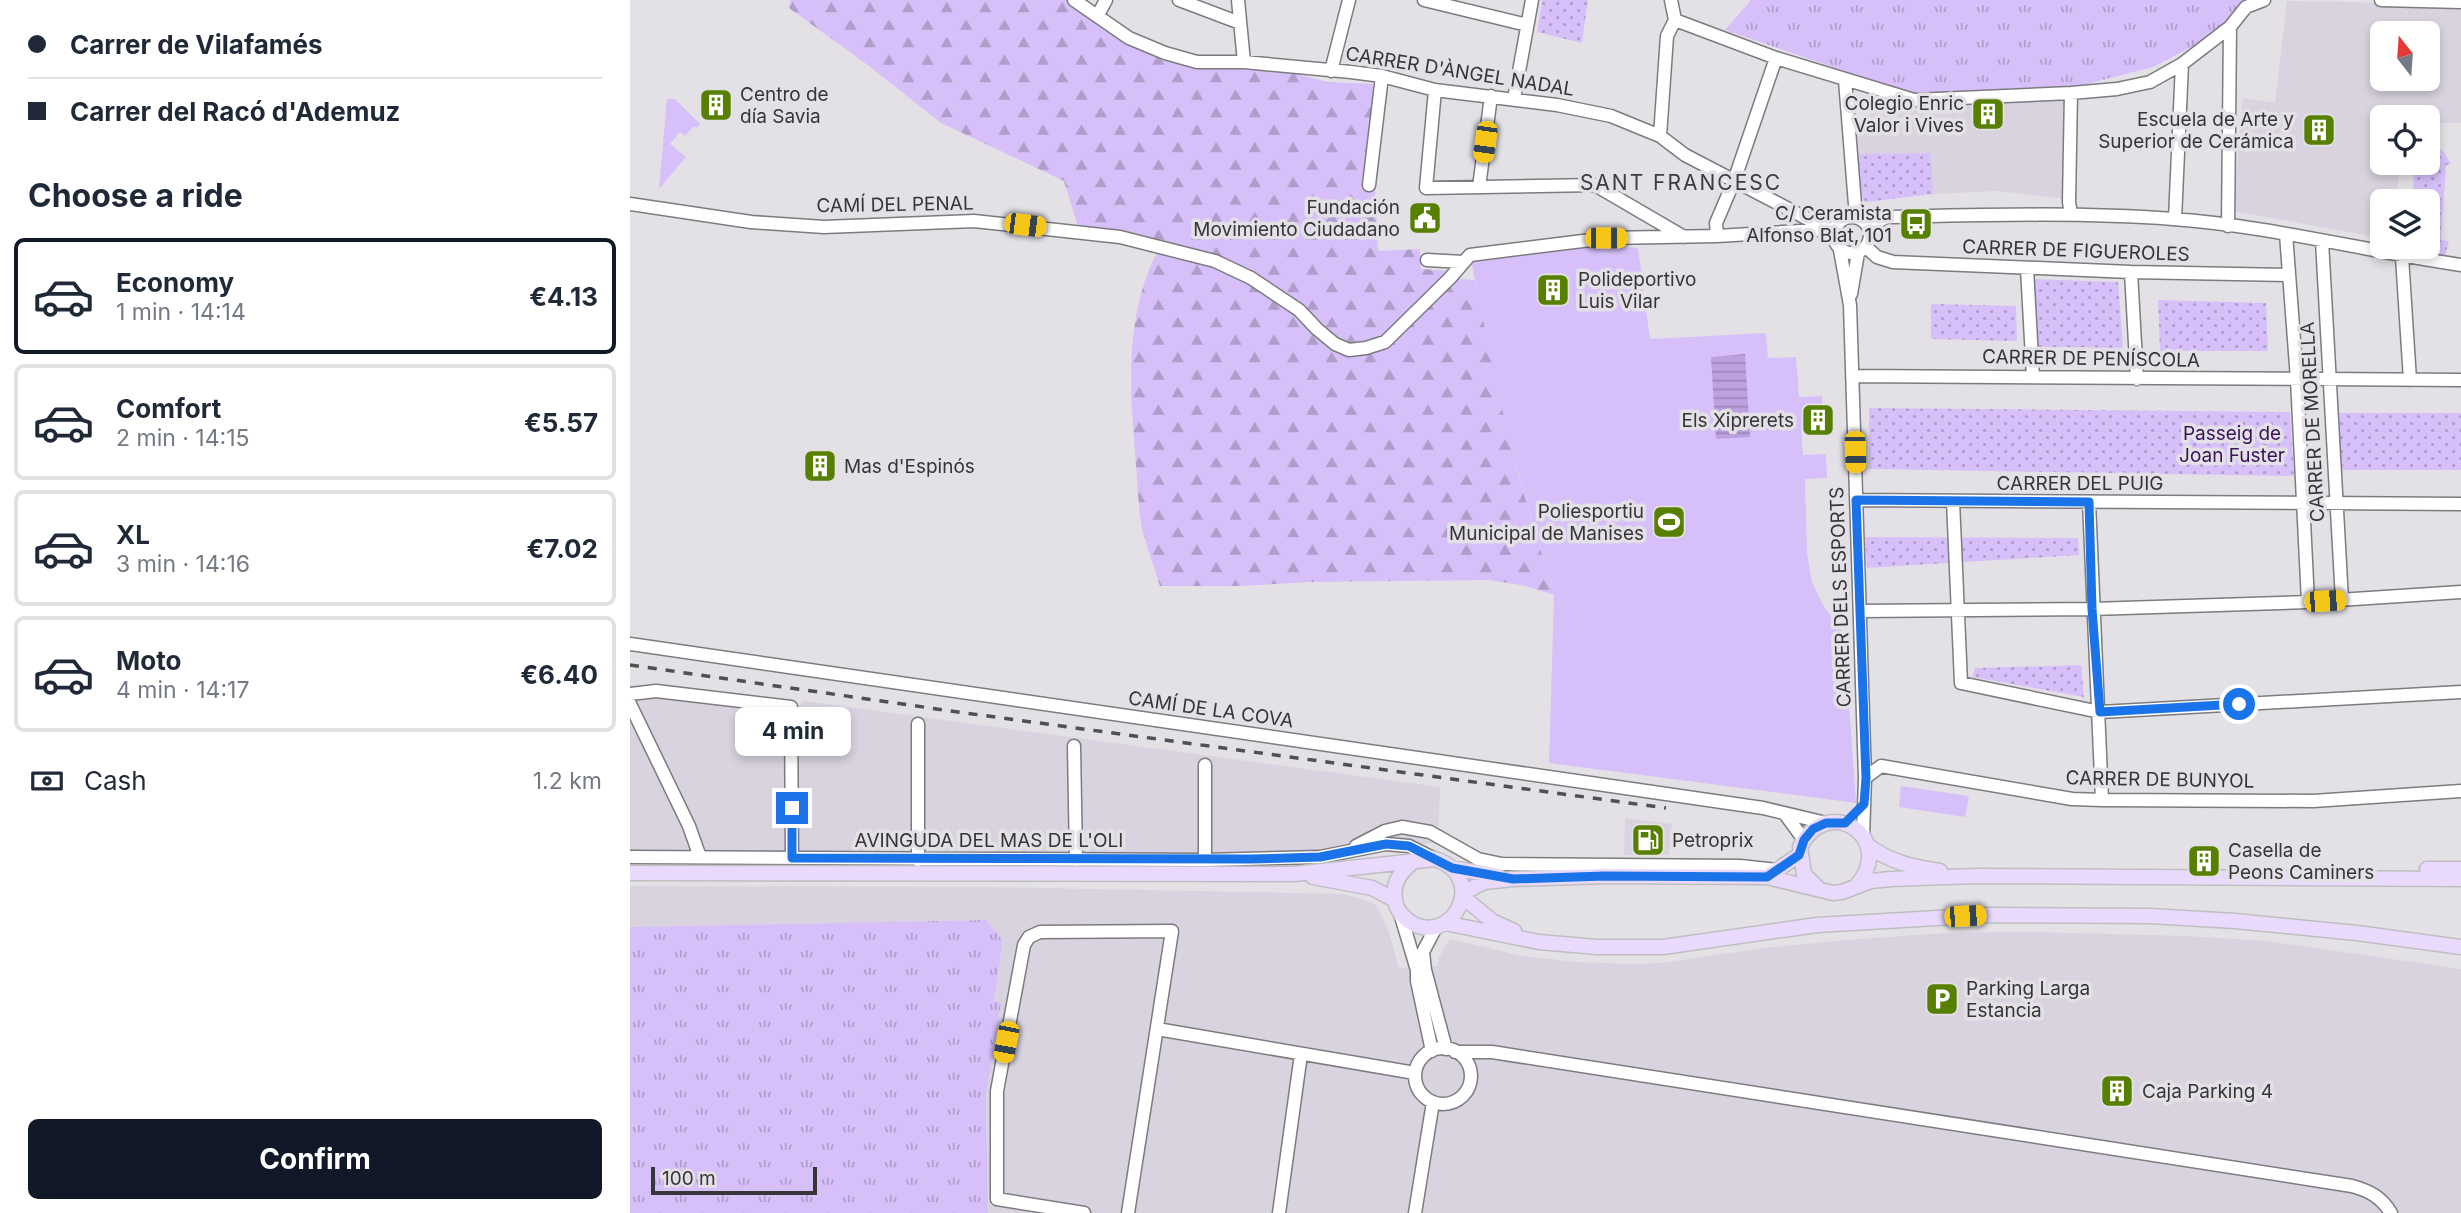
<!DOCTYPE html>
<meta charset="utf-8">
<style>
:root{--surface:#fff;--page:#f6f6f7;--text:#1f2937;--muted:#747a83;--line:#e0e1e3;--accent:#111827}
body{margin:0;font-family:Inter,sans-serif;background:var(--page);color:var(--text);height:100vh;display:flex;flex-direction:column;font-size:26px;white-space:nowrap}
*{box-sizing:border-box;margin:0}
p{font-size:23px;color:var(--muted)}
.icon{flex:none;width:38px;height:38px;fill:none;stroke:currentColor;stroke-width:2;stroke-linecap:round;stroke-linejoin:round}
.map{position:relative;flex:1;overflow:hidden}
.panel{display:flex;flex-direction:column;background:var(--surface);width:630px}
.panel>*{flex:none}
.banner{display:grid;align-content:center;height:154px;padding:0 28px;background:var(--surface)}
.needle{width:46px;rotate:343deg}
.buttons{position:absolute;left:1740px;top:21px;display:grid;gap:14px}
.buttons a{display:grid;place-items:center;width:70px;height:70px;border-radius:10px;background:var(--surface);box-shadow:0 4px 10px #0003;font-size:35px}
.scale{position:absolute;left:21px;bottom:18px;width:166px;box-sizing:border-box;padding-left:7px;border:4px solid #363537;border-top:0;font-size:19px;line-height:24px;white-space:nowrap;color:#363537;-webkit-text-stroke:5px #e3e1e6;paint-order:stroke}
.end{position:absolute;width:32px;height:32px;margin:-16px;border:9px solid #1a73e8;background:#fff;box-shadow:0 0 0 4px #fff}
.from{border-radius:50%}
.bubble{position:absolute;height:49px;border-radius:10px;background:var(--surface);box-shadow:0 4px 10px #0003;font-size:23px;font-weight:700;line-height:49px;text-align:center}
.car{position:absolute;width:21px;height:42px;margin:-21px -10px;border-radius:9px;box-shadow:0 0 5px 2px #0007;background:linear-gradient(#f5c518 24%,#345 0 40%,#f5c518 0 76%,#345 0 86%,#f5c518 0)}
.banner b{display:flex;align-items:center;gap:24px;height:66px;font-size:26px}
.banner b+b{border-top:2px solid var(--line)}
.banner i{width:18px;height:18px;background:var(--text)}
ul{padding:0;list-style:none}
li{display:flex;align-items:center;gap:21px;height:116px;margin:0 14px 10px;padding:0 14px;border:4px solid var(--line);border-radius:10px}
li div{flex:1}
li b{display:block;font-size:26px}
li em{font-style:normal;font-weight:700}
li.selected{border-color:var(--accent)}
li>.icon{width:63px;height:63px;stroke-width:1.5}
h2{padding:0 28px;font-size:32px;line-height:84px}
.pay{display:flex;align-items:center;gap:18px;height:77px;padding:0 28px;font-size:26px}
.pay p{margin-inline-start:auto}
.button{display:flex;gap:14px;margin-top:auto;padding:14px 28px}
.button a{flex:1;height:80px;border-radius:10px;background:var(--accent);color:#fff;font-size:28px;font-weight:700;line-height:80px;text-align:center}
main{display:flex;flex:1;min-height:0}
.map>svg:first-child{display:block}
.built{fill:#d8d3df;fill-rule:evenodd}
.grass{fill:url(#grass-tufts)}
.forest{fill:url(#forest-firs)}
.park{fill:url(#park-dots)}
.garden{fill:#d7c0f9}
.water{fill:url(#water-rules)}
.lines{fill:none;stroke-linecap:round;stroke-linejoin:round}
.minor-casing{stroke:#7c7b7f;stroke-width:15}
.major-casing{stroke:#bfbebf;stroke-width:17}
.minor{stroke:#fff;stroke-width:12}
.major{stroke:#e8d9fd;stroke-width:14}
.rail{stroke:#504f51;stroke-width:3.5;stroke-dasharray:9 9;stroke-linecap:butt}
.route{stroke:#1a73e8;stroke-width:9}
.labels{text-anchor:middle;stroke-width:7;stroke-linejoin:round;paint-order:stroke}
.street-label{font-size:19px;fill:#363537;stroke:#e3e1e6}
.poi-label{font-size:19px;fill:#363537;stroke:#e3e1e6;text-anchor:start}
.park-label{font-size:19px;fill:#39125d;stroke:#e3e1e6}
.neighbourhood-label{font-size:21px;letter-spacing:2px;fill:#3c3b3f;stroke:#e3e1e6}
</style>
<main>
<section class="panel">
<div class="banner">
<b><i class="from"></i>Carrer de Vilafamés</b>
<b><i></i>Carrer del Racó d'Ademuz</b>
</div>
<h2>Choose a ride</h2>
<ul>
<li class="selected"><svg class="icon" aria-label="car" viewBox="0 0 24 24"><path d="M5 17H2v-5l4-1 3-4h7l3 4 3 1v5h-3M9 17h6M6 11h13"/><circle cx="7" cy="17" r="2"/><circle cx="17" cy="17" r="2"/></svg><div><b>Economy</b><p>1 min · 14:14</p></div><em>€4.13</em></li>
<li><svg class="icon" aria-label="car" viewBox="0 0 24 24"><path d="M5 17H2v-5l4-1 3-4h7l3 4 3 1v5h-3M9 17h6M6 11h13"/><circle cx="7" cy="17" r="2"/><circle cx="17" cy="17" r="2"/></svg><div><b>Comfort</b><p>2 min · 14:15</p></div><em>€5.57</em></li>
<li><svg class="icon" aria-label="car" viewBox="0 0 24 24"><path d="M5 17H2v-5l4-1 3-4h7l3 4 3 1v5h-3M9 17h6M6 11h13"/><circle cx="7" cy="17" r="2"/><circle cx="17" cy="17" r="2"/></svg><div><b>XL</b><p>3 min · 14:16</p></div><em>€7.02</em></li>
<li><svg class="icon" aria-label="car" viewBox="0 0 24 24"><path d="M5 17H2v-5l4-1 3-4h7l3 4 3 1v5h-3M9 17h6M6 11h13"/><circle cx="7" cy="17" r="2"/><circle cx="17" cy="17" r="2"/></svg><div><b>Moto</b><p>4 min · 14:17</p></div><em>€6.40</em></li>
</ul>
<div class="pay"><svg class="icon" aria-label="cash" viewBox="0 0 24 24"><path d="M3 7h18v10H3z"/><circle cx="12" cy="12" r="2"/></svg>Cash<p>1.2 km</p></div>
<div class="button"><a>Confirm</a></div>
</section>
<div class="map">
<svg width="1831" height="1213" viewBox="0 0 1831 1213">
<defs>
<pattern id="grass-tufts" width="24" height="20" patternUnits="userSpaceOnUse" patternTransform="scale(1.75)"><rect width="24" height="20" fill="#d7c0f9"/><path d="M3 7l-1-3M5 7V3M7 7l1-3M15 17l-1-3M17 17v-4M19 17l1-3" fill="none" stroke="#af9dca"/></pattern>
<pattern id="forest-firs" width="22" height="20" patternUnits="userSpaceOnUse" patternTransform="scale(1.75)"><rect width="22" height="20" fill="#d7c0f9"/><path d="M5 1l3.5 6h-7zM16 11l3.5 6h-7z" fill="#af9dca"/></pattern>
<pattern id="park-dots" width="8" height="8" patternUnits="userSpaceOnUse" patternTransform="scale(1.75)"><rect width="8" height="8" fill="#d7c0f9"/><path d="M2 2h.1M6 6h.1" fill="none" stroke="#af9dca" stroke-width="1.8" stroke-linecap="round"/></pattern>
<pattern id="water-rules" width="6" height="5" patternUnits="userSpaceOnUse" patternTransform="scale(1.75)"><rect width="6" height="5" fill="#bca1e1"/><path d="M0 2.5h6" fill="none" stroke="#9a84b7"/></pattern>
</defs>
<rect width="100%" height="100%" fill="#e3e1e6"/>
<path class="built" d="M1657 1 1831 4V123H1797V117H1752V163H1769L1767 201H1752V238L1603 211 1613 98 1645 103ZM1752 33H1797V79H1752Z
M1434 99V199L1368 191 1303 194 1301 153 1227 154 1225 128 1243 112 1261 105 1274 108Z
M0 685 169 705 173 701 810 787 808 842 678 861 0 859Z
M995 818 1042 824 1039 855H994Z
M0 886 355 887 713 894 739 901 747 906 758 929 769 968 808 966 809 957 820 939 892 956 946 962 1001 964 1032 963 1134 948 1216 940 1316 933 1404 932 1556 936 1636 941 1831 969V1213H358L356 1095 371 1003 364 1002 373 942 356 920 0 927Z"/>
<path class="grass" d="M1121 0H1634L1600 27 1523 67 1449 86 1285 95 1095 30Z
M356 920 373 941 364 1001 371 1003 356 1095 358 1213H0V927Z"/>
<path class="forest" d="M161 0H442L459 9 497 42 532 60 573 69 613 68 666 74 698 82 742 84 745 88 741 146 733 188H745L748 251 790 249 791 269 821 271 803 294 820 278 845 280 888 474 924 595 896 586 860 580 679 582 612 586H530C524 567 517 548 512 529 508 509 508 486 506 465 500 393 493 315 529 249 561 255 593 262 622 279 633 285 644 295 654 299L627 279 590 259 519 244 490 234 448 227 434 181 311 123 239 66 159 8Z"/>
<path class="park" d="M912 0H958L952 43 907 32Z
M1806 147 1813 151 1821 164 1816 165 1811 240 1819 241 1815 256 1779 248 1797 247V201H1782L1785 163H1797V157L1808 156Z
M1301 153 1303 194 1236 202 1228 195 1227 154Z
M1404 279 1488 282 1493 348 1406 347Z
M1528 300 1636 303 1638 351H1530Z
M1301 304 1386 306 1387 341 1301 339Z
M1239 408 1660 412 1664 476 1239 469Z
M1707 413H1831V470H1710Z
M1235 537 1448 538 1449 555 1237 568Z
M1451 665 1454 697 1343 677 1345 668Z"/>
<path class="garden" d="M37 99H45L70 124 67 128 64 126 55 136 50 132 40 144 56 157 29 189Z
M983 246 1008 248 1020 339 1136 333 1138 358 1166 357 1169 397 1192 396 1193 420 1171 422 1173 455 1196 454 1197 478 1175 479 1177 553 1182 582 1193 605 1214 634 1226 803 919 763 924 595 890 480 868 393 840 255Z
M1271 786 1339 796 1335 817 1269 807Z"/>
<path class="water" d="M1115 354 1120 437 1086 439 1081 357Z"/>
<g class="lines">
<defs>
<path id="minor" d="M444 0 499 38 535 53 567 62H614L721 72 752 76 805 90 927 105 981 116 1030 136 1055 155 1197 229
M549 0 610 23
M608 0 614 62
M794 0 897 25
M1751 0 1831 2
M468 15 476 0
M1045 20 1146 58 1284 100 1441 93 1487 89 1520 82 1552 64 1600 27 1616 7 1634 0
M701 71 719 0
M1215 80 1226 217
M805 90 796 188 965 185 1054 237
M884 99 902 0
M1030 136 1037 36 1045 20 1041 0
M739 185 752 76
M849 187 861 96
M0 204 121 222 194 227 344 221 490 237 585 261 621 278 669 310 687 329 705 344 719 350 736 348 755 342 820 278 840 255 977 238 1087 236 1204 229
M1441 214 1439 202 1441 93
M1204 235a18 18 0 1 1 36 0a18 18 0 1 1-36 0Z
M1545 219 1552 64
M1598 226 1600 27
M1238 227 1257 217C1352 215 1448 212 1543 219 1640 226 1735 251 1831 265
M1656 234 1667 379 1678 602
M1087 236 1086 223 1104 181 1146 58
M1692 241 1712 600
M1236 247 1247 257 1263 262 1501 272 1659 275
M1210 250 1220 305 1235 778 1233 836
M1772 257 1780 380
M797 260 833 262
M1397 268 1403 377
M1501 272 1507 379
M1221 294 1228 253
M1222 376 1831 380
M1226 500 1831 504
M1323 501 1331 683 1470 712 1831 692
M1459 502 1472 800
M1230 611 1462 609 1678 602 1831 592
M0 644 1133 808 1196 823
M0 694 26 691 161 707 162 858
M0 704 59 826 70 857
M288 724V860
M444 746 446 860
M575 765V860
M1235 778 1251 766 1442 799 1472 800 1683 801 1831 791
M1155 814 1174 840
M726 846 755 831 772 827 800 832 848 859 872 864 1110 866 1147 870
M0 857 575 860 690 857 756 844 779 846 805 859
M770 913 787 970V981L802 1051
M806 927 793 952 795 970 816 1049
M527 1029 785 1073
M785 1076a28 28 0 1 1 56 0a28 28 0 1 1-56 0Z
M825 1052H862L1722 1186C1740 1191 1751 1197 1761 1213
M454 1213 367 1199V1091L394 945 399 937 410 932 542 931 498 1213
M649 1213 671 1054
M785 1213 803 1102"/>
<path id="major" d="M1237 845C1260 862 1282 867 1310 871
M822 868 868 876
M1797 869H1831
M0 873 664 874 805 859C860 877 822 948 780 922 773 917 766 909 765 900 762 884 770 872 782 863
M683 877 742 888 765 900
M1137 877 1169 855
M1188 888 1174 874 1170 847C1198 792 1267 839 1227 885
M833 893 854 882 883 879 974 876 1137 877 1203 893 1212 892 1241 881 1261 879 1346 876 1831 879
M833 897 862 921 884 931
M815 923 909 942 967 947H1033L1187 925 1359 915 1520 916 1605 921 1727 933 1831 947"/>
</defs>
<use href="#minor" class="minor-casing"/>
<use href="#major" class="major-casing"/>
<use href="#minor" class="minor"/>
<use href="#major" class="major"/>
<path class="rail" d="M0 665 328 712 1036 808"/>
</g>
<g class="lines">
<path class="route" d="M162 808V858L621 859 690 857 756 844 779 846 822 868 883 879 974 876 1137 877 1169 855 1174 840 1183 829 1196 823H1215L1234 804 1236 778 1226 500 1459 502 1462 609 1470 712 1609 704"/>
</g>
<defs>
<symbol id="building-square" viewBox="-11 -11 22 22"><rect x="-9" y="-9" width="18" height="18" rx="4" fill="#577f00" stroke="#e3e1e6"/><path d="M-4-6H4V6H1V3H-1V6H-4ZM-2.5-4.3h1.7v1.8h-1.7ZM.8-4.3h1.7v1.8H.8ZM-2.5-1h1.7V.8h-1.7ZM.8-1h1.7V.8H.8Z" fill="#fff"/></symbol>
<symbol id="civic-square" viewBox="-11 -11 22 22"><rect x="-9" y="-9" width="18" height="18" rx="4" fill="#577f00" stroke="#e3e1e6"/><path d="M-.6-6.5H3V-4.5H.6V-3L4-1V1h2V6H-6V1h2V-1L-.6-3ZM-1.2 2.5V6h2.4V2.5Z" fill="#fff"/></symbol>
<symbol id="bus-square" viewBox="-11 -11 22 22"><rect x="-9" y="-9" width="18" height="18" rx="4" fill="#577f00" stroke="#e3e1e6"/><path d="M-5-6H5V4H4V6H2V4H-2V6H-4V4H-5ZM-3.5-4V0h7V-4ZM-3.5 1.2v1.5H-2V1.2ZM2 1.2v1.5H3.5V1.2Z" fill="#fff"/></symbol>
<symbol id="stadium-square" viewBox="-11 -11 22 22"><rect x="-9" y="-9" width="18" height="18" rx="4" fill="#577f00" stroke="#e3e1e6"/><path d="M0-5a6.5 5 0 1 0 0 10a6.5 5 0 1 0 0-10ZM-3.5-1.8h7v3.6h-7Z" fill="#fff"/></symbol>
<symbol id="fuel-square" viewBox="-11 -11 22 22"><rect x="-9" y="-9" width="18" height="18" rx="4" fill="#577f00" stroke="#e3e1e6"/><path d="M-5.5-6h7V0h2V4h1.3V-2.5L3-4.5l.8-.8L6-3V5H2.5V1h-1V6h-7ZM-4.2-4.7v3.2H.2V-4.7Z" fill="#fff"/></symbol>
<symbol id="parking-square" viewBox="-11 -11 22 22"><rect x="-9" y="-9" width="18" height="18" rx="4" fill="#577f00" stroke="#e3e1e6"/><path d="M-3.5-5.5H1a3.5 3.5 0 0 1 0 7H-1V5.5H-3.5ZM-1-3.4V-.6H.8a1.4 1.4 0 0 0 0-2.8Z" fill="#fff"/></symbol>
</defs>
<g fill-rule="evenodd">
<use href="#building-square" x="67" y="86" width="38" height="38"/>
<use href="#building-square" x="1339" y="95" width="38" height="38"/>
<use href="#building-square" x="1670" y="111" width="38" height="38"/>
<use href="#civic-square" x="776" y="199" width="38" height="38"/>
<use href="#bus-square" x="1267" y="205" width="38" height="38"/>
<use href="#building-square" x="904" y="271" width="38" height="38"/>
<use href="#building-square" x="1169" y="401" width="38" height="38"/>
<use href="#building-square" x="171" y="447" width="38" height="38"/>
<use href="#stadium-square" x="1020" y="503" width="38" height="38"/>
<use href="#fuel-square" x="999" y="821" width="38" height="38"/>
<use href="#building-square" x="1555" y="842" width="38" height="38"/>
<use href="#parking-square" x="1293" y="980" width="38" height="38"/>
<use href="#building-square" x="1468" y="1072" width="38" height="38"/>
</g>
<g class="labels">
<g class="street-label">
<text transform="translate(830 71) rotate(9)" y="7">CARRER D'ÀNGEL NADAL</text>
<text transform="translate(265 204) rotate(-1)" y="7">CAMÍ DEL PENAL</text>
<text transform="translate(1446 250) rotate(2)" y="7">CARRER DE FIGUEROLES</text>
<text transform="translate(1461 358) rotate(1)" y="7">CARRER DE PENÍSCOLA</text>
<text transform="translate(1682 422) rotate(-93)" y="7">CARRER DE MORELLA</text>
<text x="1450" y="490">CARRER DEL PUIG</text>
<text transform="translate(1210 597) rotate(-92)" y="7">CARRER DELS ESPORTS</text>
<text transform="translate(581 709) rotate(8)" y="7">CAMÍ DE LA COVA</text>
<text transform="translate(1530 779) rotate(1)" y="7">CARRER DE BUNYOL</text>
<text x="359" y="847">AVINGUDA DEL MAS DE L'OLI</text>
</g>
<g class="poi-label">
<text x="110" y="101">Centro de<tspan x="110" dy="22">día Savia</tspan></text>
<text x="1334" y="110" text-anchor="end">Colegio Enric<tspan x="1334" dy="22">Valor i Vives</tspan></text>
<text x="1664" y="126" text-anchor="end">Escuela de Arte y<tspan x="1664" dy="22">Superior de Cerámica</tspan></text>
<text x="770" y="214" text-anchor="end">Fundación<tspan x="770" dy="22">Movimiento Ciudadano</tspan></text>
<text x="1262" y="220" text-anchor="end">C/ Ceramista<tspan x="1262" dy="22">Alfonso Blat, 101</tspan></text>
<text x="948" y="286">Polideportivo<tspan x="948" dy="22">Luis Vilar</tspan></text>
<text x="1164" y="427" text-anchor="end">Els Xiprerets</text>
<text x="214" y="473">Mas d'Espinós</text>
<text x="1014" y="518" text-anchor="end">Poliesportiu<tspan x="1014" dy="22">Municipal de Manises</tspan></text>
<text x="1042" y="847">Petroprix</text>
<text x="1598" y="857">Casella de<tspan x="1598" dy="22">Peons Caminers</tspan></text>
<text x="1336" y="995">Parking Larga<tspan x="1336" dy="22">Estancia</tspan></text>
<text x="1512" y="1098">Caja Parking 4</text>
</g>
<g class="park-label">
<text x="1602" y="440">Passeig de<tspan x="1602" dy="22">Joan Fuster</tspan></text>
</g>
<g class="neighbourhood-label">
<text x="1051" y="190">SANT FRANCESC</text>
</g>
</g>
</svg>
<div class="buttons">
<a><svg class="needle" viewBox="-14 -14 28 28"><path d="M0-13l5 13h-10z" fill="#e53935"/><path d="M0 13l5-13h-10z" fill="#747a83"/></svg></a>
<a><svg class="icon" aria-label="locate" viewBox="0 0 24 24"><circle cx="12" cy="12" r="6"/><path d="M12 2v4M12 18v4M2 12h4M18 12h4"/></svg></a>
<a><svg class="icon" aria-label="layers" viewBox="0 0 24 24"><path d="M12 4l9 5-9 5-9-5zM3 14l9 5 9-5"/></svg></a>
</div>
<div class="scale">100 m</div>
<i class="end from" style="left:1609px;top:704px"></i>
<i class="end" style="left:162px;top:808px"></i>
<div class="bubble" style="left:105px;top:707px;width:116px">4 min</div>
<i class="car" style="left:855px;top:142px;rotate:188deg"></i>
<i class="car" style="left:395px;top:225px;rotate:97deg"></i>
<i class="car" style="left:976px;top:238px;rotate:90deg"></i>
<i class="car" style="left:1225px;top:452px;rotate:178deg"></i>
<i class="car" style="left:1695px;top:601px;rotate:87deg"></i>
<i class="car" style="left:1335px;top:916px;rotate:87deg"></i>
<i class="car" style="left:376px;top:1042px;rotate:191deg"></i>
</div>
</main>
